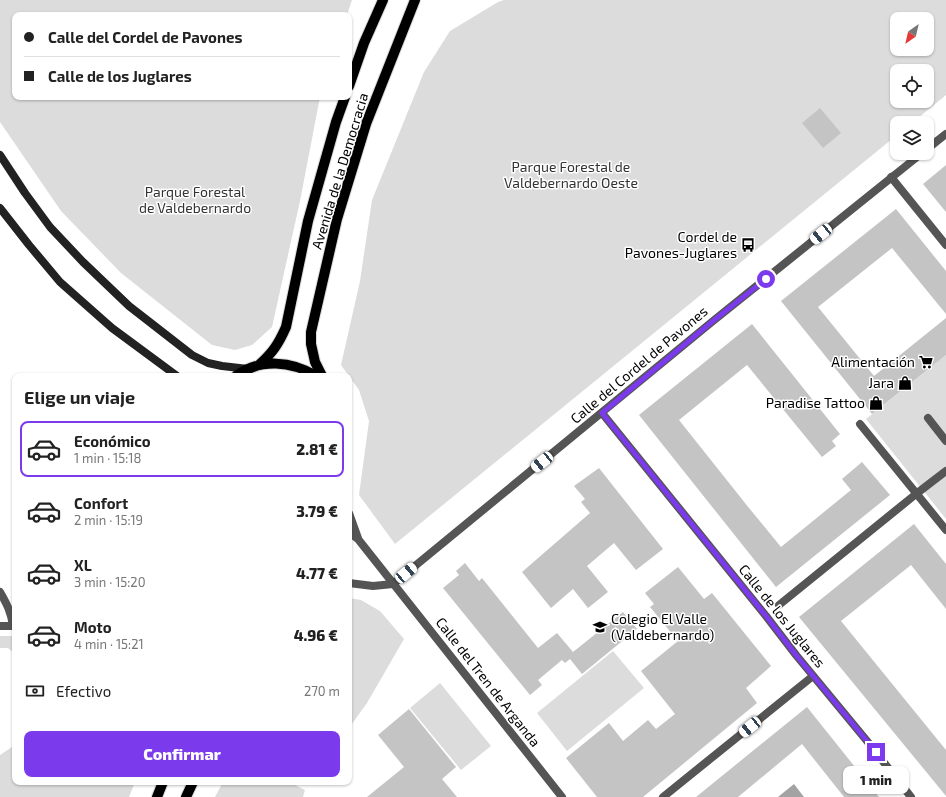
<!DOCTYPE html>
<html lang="es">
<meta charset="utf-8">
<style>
:root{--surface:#fff;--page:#f6f6f6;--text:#222;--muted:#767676;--line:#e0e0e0;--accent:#7c3aed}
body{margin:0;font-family:"Exo 2",sans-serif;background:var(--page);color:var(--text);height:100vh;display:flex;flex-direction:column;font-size:15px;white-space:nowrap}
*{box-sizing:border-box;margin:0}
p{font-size:13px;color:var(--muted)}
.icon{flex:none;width:22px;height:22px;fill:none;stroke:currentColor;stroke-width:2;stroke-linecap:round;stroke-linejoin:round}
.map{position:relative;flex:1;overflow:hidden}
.panel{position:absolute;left:12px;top:373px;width:340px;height:412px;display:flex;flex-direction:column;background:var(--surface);border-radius:8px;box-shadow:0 1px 3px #0004}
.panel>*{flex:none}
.hud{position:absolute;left:12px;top:12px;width:340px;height:88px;border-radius:8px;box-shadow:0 1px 3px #0004;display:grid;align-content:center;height:88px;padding:0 12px;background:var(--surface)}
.needle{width:26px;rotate:214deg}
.fabs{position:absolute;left:890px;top:12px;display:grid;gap:8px}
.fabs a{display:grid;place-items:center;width:44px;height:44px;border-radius:8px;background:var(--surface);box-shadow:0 1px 3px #0004;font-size:20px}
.end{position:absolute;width:18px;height:18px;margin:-9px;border:5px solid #7c3aed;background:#fff;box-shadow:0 0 0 2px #fff}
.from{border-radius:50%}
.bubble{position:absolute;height:28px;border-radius:8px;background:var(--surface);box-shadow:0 1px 3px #0004;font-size:13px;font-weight:800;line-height:28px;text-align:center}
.car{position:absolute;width:12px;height:24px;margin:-12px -6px;border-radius:5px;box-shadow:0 0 3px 1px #0007;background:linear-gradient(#fff 24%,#345 0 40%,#fff 0 76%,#345 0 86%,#fff 0)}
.hud b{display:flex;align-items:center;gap:14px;height:38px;font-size:15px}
.hud b+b{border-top:1px solid var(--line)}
.hud i{width:10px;height:10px;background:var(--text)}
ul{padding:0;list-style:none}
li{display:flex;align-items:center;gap:12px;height:56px;margin:0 8px 6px;padding:0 4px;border:2px solid transparent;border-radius:8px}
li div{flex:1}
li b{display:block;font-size:15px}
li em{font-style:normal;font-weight:800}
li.current{border-color:var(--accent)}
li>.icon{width:36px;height:36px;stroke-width:1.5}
h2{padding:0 12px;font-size:18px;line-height:48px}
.pay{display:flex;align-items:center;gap:10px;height:44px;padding:0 12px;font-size:15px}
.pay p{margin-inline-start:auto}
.primary-button{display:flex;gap:8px;margin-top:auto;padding:8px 12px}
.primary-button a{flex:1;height:46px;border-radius:8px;background:var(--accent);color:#fff;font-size:16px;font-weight:800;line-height:46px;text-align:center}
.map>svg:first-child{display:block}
.green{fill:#dcdcdc;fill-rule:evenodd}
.water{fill:#a3a3a3}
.building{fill:#c4c4c4}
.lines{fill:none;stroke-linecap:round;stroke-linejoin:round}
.primary-casing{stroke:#dbdbdb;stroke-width:12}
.pedestrian{stroke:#555;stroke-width:8}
.minor{stroke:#555;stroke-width:8}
.secondary{stroke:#222;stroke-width:8}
.primary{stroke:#000;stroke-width:10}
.route{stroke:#7c3aed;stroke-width:5}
.labels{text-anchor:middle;stroke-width:3;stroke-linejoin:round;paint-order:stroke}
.park-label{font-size:14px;fill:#333;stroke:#fff}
.street-label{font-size:14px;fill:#000;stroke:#fff}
.poi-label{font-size:14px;fill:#000;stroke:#fff;text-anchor:end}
</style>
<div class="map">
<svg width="946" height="797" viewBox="0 0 946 797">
<rect width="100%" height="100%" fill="#fff"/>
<path class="green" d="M0 0H352L347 15H15V97H320L300 201 272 327 252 345 235 350 212 345 121 273 61 211 0 122Z
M504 0H946V95L912 123H897V135L395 544 359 495 369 421 359 390 341 365 360 281 372 200 424 72 450 31 498 2ZM897 19H927V49H897ZM897 71H927V101H897Z
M946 355V519L866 419Z
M349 598 361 600 380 611 404 639 367 703 349 728Z
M0 636H15V654L8 648H0Z
M613 651 644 688 567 751 537 713Z
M440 683 491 746 461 770 410 708Z
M15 745V782H135L129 797H0V755Z
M223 782H289L305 790 303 797H215Z"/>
<path class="water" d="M794 784 804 797H778Z"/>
<path class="building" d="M820 108 841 133 823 148 802 123Z
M946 165V212L923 184Z
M896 209 946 271V314L892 248 818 307 874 376 946 318V355L872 414 781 301Z
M752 324 840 434 832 441 836 446 822 457 747 365 679 420 749 508 781 547 851 490 842 479 862 462 890 495 776 587 639 415Z
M599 468 663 549 636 570 614 543 587 566 608 592 588 608 573 589 551 608 522 572 590 513 581 502 585 499 574 486Z
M914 524 946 564V609L911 565 841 621 946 750V796L799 617Z
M465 563 479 581 482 578 538 648 557 633 573 652 623 612 637 629 582 674 570 659 565 663 562 660 538 680 542 685 530 695 443 588 459 575 456 571Z
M678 567 704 599 712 593 771 666 746 688 757 703 643 797H597L566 758 609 723 623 741 648 720 656 729 675 714 641 671 678 641 650 607 654 604 645 593Z
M807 707 879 797H844L802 744 738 797H696Z
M409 709 456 767 442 779 457 797H367L404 767 378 735Z"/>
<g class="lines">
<defs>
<path id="primary" d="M349 86 364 43 383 0
M259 365C273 352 278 345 286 327L308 221 336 122 345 97
M236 376C260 358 292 361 316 376
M322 376 315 362 311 344V332L337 219 366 124 415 0
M157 797 163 782
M186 797 193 782"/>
</defs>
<use href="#primary" class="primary-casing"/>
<path class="pedestrian" d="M928 418 946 441
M860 424 946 530
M779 605 916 494 946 471"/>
<path class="minor" d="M927 149 946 134
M891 177 946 245
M602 413 766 616 796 655 867 741 911 797
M349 513 358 538
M349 532 358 539 562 797
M349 583 373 586 393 584
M393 584 713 321 922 153
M0 592C7 604 11 612 13 626
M0 626H15
M663 797 813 676"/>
<path class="secondary" d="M0 155 25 193 50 227 83 262 129 306 192 355 208 363 222 366 248 369
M0 208 29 245 60 282 112 328 177 376"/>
<use href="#primary" class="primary"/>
</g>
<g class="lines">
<path class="route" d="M766 279 713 321 602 413 766 616 796 655 876 752"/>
</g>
<defs>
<symbol id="bus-bare" viewBox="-9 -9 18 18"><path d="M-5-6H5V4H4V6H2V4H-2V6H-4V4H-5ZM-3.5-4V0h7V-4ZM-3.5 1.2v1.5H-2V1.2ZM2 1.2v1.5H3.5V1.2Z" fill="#000" stroke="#fff" stroke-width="2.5" paint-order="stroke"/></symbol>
<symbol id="supermarket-bare" viewBox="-9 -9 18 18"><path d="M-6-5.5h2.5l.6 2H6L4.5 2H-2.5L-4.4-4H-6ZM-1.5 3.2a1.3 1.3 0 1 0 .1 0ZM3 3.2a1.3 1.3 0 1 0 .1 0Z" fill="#000" stroke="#fff" stroke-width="2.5" paint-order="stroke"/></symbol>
<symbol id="shop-bare" viewBox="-9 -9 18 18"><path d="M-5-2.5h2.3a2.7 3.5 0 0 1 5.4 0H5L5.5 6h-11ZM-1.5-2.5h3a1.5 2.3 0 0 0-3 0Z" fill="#000" stroke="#fff" stroke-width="2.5" paint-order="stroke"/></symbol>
<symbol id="school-bare" viewBox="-9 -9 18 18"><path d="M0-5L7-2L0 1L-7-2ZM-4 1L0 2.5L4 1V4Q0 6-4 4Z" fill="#000" stroke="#fff" stroke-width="2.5" paint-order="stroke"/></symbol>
</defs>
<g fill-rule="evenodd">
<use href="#bus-bare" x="738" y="235" width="20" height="20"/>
<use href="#supermarket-bare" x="916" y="352" width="20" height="20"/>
<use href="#shop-bare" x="895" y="373" width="20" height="20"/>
<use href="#shop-bare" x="866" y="393" width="20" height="20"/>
<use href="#school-bare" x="590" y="617" width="20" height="20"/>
</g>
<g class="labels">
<g class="park-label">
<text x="571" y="172">Parque Forestal de<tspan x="571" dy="16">Valdebernardo Oeste</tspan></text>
<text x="195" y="197">Parque Forestal<tspan x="195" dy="16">de Valdebernardo</tspan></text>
</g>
<g class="street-label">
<text transform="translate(340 171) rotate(-73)" y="5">Avenida de la Democracia</text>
<text transform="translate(639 365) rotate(-40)" y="5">Calle del Cordel de Pavones</text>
<text transform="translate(782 616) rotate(51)" y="5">Calle de los Juglares</text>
<text transform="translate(488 682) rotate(52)" y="5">Calle del Tren de Arganda</text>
</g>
<g class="poi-label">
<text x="737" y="242">Cordel de<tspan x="737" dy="16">Pavones-Juglares</tspan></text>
<text x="915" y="367">Alimentación</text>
<text x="894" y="388">Jara</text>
<text x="865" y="408">Paradise Tattoo</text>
<text x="611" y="624" text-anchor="start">Colegio El Valle<tspan x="611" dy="16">(Valdebernardo)</tspan></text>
</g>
</g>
</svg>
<div class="fabs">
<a><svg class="needle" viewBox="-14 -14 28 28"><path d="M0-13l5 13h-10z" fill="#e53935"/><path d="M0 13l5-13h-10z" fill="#767676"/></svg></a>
<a><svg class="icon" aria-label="locate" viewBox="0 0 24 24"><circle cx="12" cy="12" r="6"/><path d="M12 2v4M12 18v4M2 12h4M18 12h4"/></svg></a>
<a><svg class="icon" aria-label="layers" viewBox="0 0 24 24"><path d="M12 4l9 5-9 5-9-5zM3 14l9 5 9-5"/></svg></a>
</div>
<i class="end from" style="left:766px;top:279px"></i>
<i class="end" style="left:876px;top:752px"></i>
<div class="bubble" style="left:843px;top:766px;width:66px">1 min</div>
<i class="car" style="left:821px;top:234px;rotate:231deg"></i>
<i class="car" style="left:542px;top:462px;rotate:231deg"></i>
<i class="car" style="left:406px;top:573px;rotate:50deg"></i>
<i class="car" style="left:750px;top:727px;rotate:231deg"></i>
<div class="hud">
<b><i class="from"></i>Calle del Cordel de Pavones</b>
<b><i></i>Calle de los Juglares</b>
</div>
<section class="panel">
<h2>Elige un viaje</h2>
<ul>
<li class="current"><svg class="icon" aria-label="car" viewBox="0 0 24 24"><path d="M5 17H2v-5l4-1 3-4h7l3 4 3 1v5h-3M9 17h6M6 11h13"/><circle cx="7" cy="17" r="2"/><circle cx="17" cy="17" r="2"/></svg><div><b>Económico</b><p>1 min · 15:18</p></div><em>2.81 €</em></li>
<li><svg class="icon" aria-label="car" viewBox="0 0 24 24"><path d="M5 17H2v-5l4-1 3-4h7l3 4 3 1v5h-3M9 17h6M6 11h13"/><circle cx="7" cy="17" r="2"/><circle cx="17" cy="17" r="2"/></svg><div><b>Confort</b><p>2 min · 15:19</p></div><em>3.79 €</em></li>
<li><svg class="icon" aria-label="car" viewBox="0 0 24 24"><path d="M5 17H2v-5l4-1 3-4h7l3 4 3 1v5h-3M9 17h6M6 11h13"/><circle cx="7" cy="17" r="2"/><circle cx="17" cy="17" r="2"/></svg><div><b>XL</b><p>3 min · 15:20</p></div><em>4.77 €</em></li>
<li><svg class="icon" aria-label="car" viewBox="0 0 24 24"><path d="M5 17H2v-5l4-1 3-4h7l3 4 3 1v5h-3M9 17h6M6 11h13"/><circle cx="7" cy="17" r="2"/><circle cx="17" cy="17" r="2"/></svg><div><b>Moto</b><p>4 min · 15:21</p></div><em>4.96 €</em></li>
</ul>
<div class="pay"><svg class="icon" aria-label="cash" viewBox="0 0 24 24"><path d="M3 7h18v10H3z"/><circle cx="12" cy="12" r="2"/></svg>Efectivo<p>270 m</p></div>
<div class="primary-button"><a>Confirmar</a></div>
</section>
</div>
